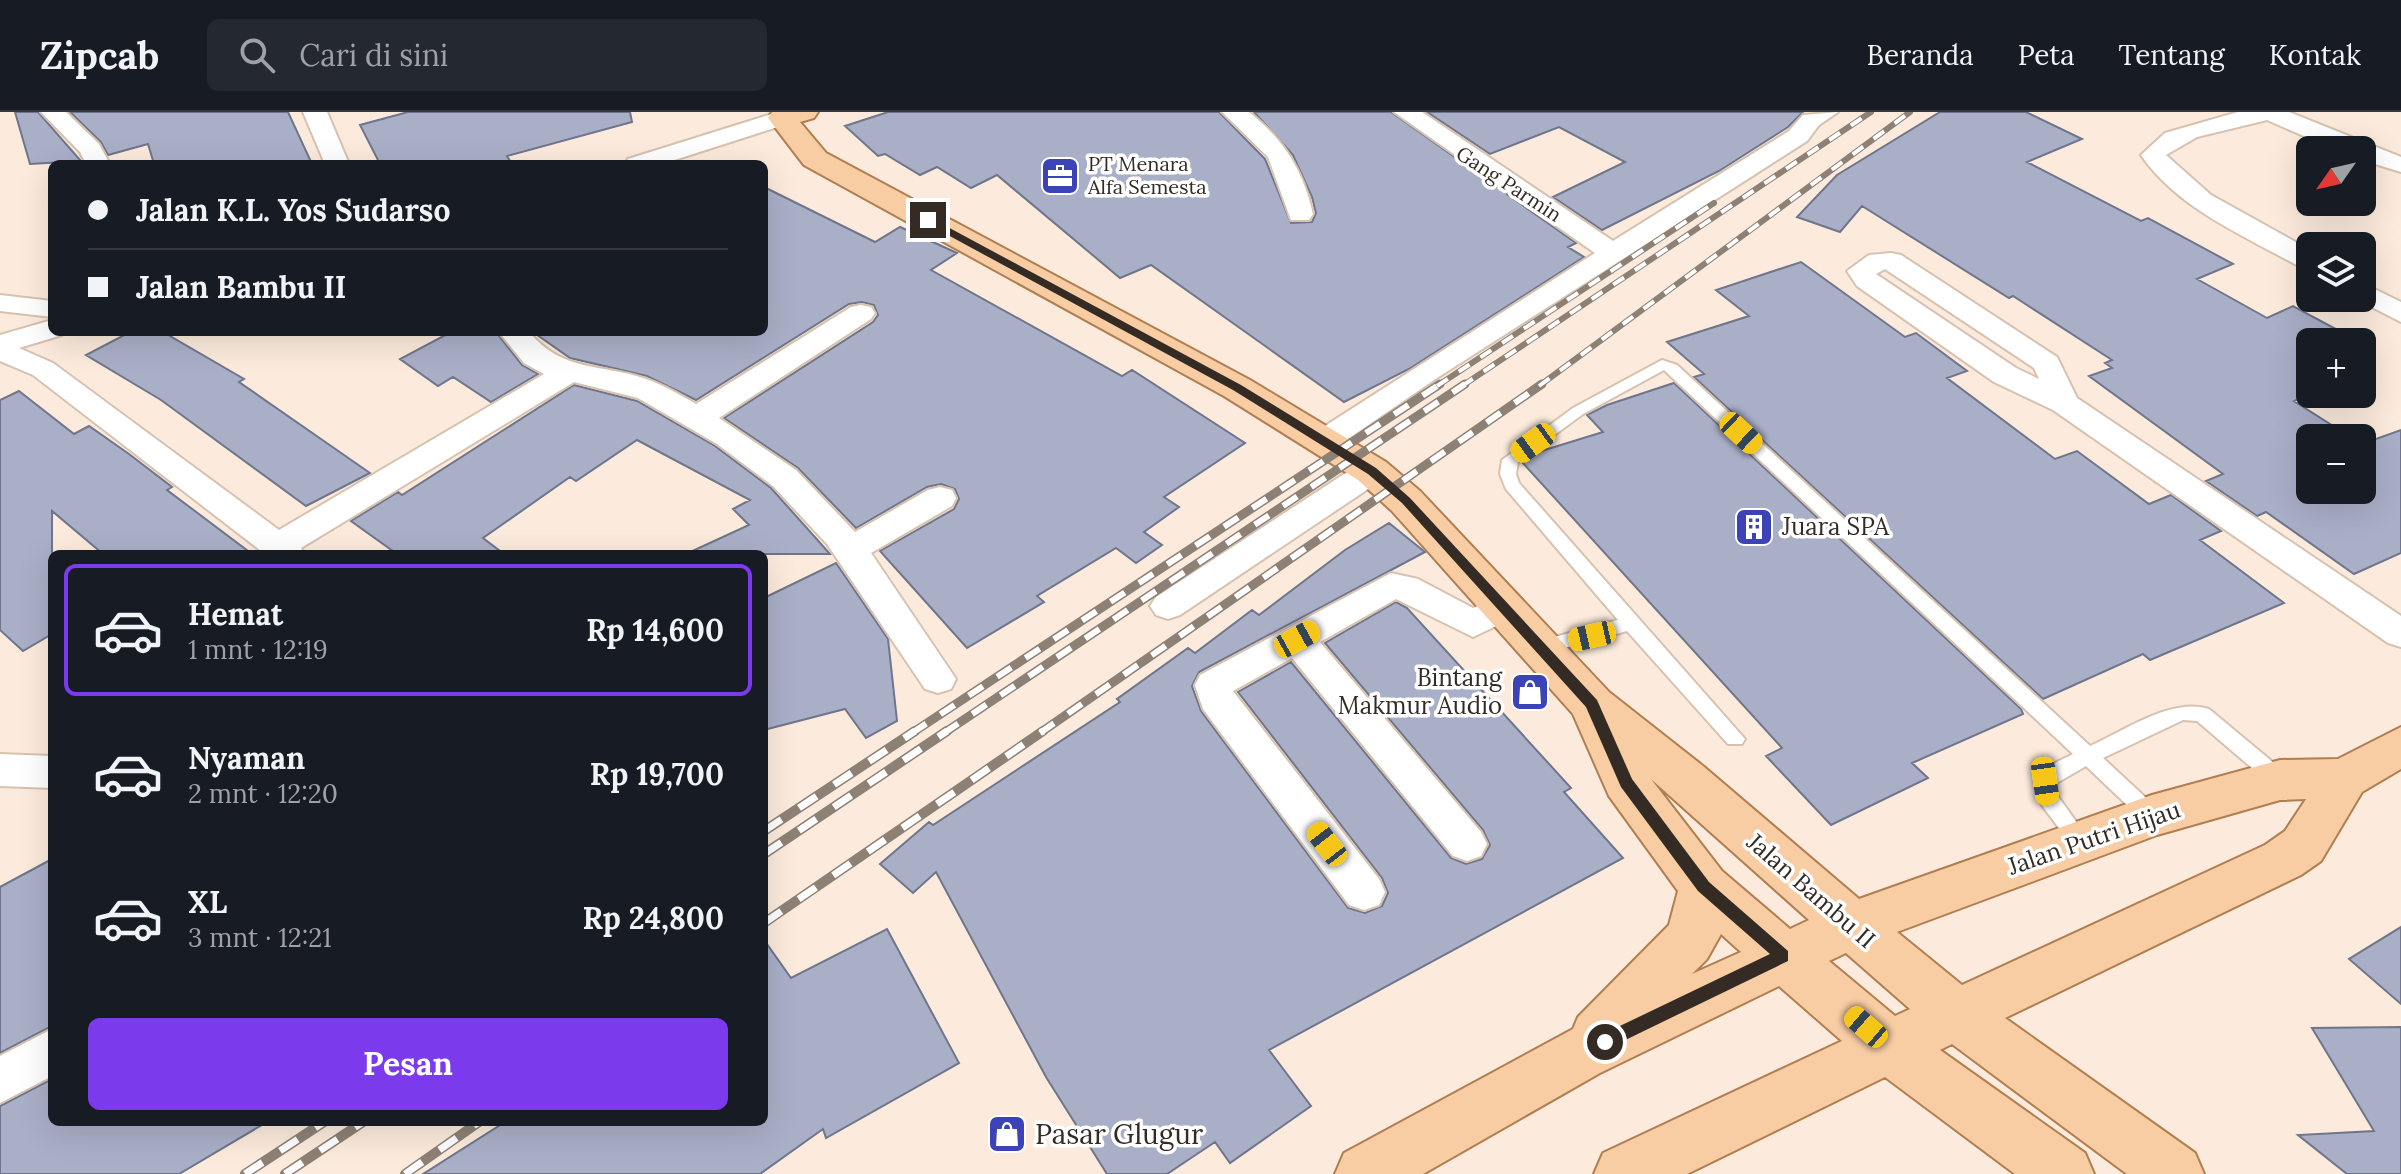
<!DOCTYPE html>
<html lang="id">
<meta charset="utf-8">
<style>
:root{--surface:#171b24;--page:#242831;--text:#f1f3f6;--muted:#9ea1a6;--line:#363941;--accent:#7c3aed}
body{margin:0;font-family:Lora,serif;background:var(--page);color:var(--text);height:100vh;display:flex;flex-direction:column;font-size:30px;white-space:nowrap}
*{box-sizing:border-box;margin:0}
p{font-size:26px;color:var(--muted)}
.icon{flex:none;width:44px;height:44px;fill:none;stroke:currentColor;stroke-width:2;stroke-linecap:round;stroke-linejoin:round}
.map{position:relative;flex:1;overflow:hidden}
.details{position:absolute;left:48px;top:438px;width:720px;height:576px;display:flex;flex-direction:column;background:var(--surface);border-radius:12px;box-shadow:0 8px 32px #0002}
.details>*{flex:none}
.banner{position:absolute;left:48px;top:48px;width:720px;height:176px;border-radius:12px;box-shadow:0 8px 32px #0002;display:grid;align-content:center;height:176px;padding:0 40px;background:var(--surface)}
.needle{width:52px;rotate:236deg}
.buttons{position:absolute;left:2296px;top:24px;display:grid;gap:16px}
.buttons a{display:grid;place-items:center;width:80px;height:80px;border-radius:12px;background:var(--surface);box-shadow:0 8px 32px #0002;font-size:40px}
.end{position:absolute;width:36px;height:36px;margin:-18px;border:10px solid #332b24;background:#fff;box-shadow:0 0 0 4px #fff}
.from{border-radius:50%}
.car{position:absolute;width:24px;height:48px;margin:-24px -12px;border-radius:10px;box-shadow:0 0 6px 2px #0007;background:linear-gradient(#f5c518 24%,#345 0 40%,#f5c518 0 76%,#345 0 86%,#f5c518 0)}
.banner b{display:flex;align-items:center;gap:28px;height:76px;font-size:30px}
.banner b+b{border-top:2px solid var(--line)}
.banner i{width:20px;height:20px;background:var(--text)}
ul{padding:14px 0 0;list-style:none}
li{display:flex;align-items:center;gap:24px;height:132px;margin:0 16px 12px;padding:0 24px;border:4px solid transparent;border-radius:12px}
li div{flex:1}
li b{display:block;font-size:30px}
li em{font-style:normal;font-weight:700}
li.current{border-color:var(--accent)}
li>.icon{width:72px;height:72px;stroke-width:1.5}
.primary-button{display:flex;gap:16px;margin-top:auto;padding:16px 40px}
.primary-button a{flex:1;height:92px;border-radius:12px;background:var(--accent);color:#fff;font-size:32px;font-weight:700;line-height:92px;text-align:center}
header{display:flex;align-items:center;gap:48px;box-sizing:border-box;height:112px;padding:0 40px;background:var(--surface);border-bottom:2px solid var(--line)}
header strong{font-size:38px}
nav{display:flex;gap:44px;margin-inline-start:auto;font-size:28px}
.search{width:560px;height:72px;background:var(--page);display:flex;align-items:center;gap:20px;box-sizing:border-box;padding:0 28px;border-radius:12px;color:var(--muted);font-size:30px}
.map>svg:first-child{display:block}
.building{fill:#a9afc7;stroke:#6f758a;stroke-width:2}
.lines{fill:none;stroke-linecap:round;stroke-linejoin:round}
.lane-casing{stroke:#d7c2b0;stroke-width:4}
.street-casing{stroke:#d7c2b0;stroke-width:4}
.primary-casing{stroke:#b07e50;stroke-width:4}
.lane{fill:#fff;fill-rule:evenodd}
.street{fill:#fff;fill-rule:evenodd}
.primary{fill:#f8cda4;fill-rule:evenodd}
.rail-far2-casing{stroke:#8d8176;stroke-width:6}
.rail-far1-casing{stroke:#8d8176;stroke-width:9}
.rail-casing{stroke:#8d8176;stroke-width:10}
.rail-far2{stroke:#fff;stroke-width:4;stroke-dasharray:13;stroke-linecap:butt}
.rail-far1{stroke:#fff;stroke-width:6;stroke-dasharray:17;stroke-linecap:butt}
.rail{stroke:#fff;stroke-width:7;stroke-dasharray:21;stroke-linecap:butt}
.route{fill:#332b24}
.labels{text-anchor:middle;stroke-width:7;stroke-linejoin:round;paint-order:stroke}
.far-poi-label{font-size:20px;fill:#332b24;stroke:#fff;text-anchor:start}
.far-street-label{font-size:20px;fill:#332b24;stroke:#fff}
.poi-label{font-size:24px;fill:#332b24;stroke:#fff;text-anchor:start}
.street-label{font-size:24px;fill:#332b24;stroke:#fff}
.near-poi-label{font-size:28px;fill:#332b24;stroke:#fff;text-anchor:start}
</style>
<header>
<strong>Zipcab</strong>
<div class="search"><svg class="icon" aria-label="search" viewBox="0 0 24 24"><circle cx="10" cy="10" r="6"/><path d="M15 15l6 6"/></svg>Cari di sini</div>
<nav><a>Beranda</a><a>Peta</a><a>Tentang</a><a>Kontak</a></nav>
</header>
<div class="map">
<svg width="2401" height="1062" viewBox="0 0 2401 1062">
<rect width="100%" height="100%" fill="#fcebdc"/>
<path class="building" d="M15 0H38L81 49 30 52Z
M70 0H288L312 52H154L148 32 108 43 101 30Z
M408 0H630L632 10 507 44 512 52H380L360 13Z
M888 0H1219L1265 47 1291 111 1312 110 1316 101 1312 85 1293 43 1254 0H1391L1576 131 1568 135 1584 145 1409 257 1344 290 1151 153 1120 166 997 63 971 76 937 55 920 63 885 42 878 44 845 14Z
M1427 0H1803L1788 15 1719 59 1602 118 1553 85 1625 50 1559 15 1490 42Z
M1940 0H2026L2082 27 2027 50 2141 109 2148 106 2233 152 2197 167 2267 206 2293 194 2360 230H2310V281L2294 289 2352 326H2310V378H2362V332L2401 318V441L2354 462 2266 400 2257 404 2206 369 2223 362 2089 264 2112 256 2105 251 2112 248 2013 184 2009 186 1862 94 1840 120 1797 105 1837 63Z
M764 75 875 130 900 115 957 141 931 158 1122 264 1132 258 1245 331 1164 385 1179 395 1144 420 1162 433 1136 451 1116 436 1037 484 1044 490 967 536 880 439 954 397 959 387 955 377 941 372 927 375 856 416 798 356 724 306 873 210 878 203 874 193 862 190 849 192 696 288 647 264 570 246 533 220H764Z
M1801 150 1905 225 1916 221 1967 259 1947 266 2055 347 2077 339 2149 392 2171 383 2221 419 2200 428 2284 491 2150 548 2143 542 2043 587 1694 265 1704 262 1667 230 1749 204 1716 178Z
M130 220H163L244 267 239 270 370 361 306 394 161 288 86 243Z
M451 220H496L522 253 538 262 491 290 453 265 438 274 400 247Z
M1674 271 2021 597 2023 602 1912 651 1928 666 1831 713 1766 644 1782 636 1522 350 1535 341 1603 320 1587 303 1607 293Z
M574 273 637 289 715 334 771 376 830 442H686L749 413 733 397 750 388 637 328 576 369 570 365 483 426 504 442H397L351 409 398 380 402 383Z
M19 279 74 322 89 314 129 342 172 375 167 378 252 442H103L52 399V522L23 539 0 518V288Z
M1389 411 1425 440 1199 560 1192 574 1201 599 1348 796 1365 801 1382 794 1388 781 1382 766 1238 580 1291 550 1451 746 1466 752 1482 747 1490 733 1483 718 1325 531 1396 490 1407 496 1571 676 1564 680 1623 746 1269 938 1311 994 1230 1051 1215 1030 1167 1062H1107L1046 965 936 760 913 781 880 752 929 710 933 713 1120 590 1117 587 1188 536 1195 541 1252 498 1259 503 1345 438Z
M836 451 888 527 897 609 866 626 845 597 764 618V486Z
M52 747V914L0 941V775Z
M2401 815V892L2349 847Z
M887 817 959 951 826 1026 823 1017 760 1062H423L505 1010H764V828L791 866Z
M2401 915V1062H2347L2298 1023 2374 1019 2312 916Z
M52 967V1010H267L179 1062H0V994Z"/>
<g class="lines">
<defs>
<path id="lane" d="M1662 248 1677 253 2090 634C2124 619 2172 585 2209 597L2287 662 2290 668 2287 674 2280 676 2273 674 2197 609 2183 608 2103 646 2159 698 2162 704 2159 710 2152 712 2145 710 2086 654 2055 672 2057 683 2090 729 2087 735 2080 738 2073 735 2041 692 2035 669C2042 655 2060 649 2073 642L1664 258 1583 302 1518 350 1516 362 1519 371 1745 627 1742 632H1728L1627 519 1542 542 1536 540 1533 535 1536 530 1618 508 1506 377 1500 362 1502 348 1573 296Z"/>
<path id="street" d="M41 0H66L99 32 110 52H86L80 40Z
M303 0H327L349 52H325Z
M778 0 790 1 794 6 790 11 662 52H625L628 47Z
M1222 0H1249C1284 28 1303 58 1313 102L1309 108H1291L1268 45Z
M1394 0H1422L1613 129 1789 19 1803 3 1838 0 1819 13 1807 29 1437 266 1336 335 1325 338 1314 335 1309 328 1314 321 1595 141Z
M2238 0H2289L2401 45V60L2362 48V38H2336L2267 8 2197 25 2166 43 2211 83 2310 138V157L2300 155C2245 124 2178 97 2141 43L2165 21Z
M1891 141 1901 143 2057 245 2077 286 2401 504V535L2388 531 2053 298 1994 270 1857 174 1847 159 1869 143ZM1885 157 2034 256 2039 267 2016 256 1876 162Z
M2362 171 2401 190V210L2354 186H2362Z
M0 183 52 189V205L0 199Z
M861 193 871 195 875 201 871 207 719 306 796 358 855 420 928 378 940 375 952 378 956 386 952 394 871 441 956 567 951 577 938 581 925 577 827 432 773 374 717 332 638 286 574 270 301 436 305 442H265L33 263 0 249V223L52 208V220H64L62 223 19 236 53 251 279 418 544 262 524 251 499 220H529C564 261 600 251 646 267 664 273 680 283 696 292L851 195Z
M1372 348 1383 351 1388 359 1383 367 1180 503 1168 507 1156 503 1150 494 1156 485 1361 351Z
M1391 461 1418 467 1473 496 1503 483 1515 487 1521 496 1515 505 1473 525 1396 487 1320 530 1481 720 1487 732 1481 744 1467 749 1453 744 1292 546 1233 579 1379 767 1385 780 1379 793 1364 798 1349 793 1203 597 1195 573 1200 563Z
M0 642 52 644V676L0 674Z
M52 917V964L0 991V944Z"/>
<path id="primary" d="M772 0H818L814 6 800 10 826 41 1250 268 1386 350 1420 379 1609 580 1703 654 1859 787 2152 683 2280 648 2338 647 2401 615V657L2362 680 2321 749 2301 763 2005 906 2195 1041 2204 1062H2127L1952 932 1940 938 2085 1041 2094 1062H2015L1885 965 1687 1062H1594L1603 1041 1842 929 1779 874 1600 961 1423 1062H1335L1344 1041 1573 917 1578 905 1669 813 1678 779 1609 684 1573 602 1392 399 1358 368 1224 284 804 53 768 6ZM1651 667 1809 808 1790 817 1722 759ZM2306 687 2285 719 2265 733 1962 873 1897 820 2157 723 2280 688ZM1721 822 1741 840 1692 862 1707 847ZM1846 841 1910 897 1895 904 1829 849Z"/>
</defs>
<use href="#lane" class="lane-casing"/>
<use href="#street" class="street-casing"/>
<use href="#primary" class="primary-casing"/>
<use href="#lane" class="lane"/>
<use href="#street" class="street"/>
<use href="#primary" class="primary"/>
<defs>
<path id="rail-far2" d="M1437 274 1714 91
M1462 274 1871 0
M1539 274 1910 0"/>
<path id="rail-far1" d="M912 621 1440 272
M944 621 1465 272
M1040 621 1542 272"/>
<path id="rail" d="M764 719 915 619
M764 742 947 619
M764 811 1043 619
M245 1062 324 1010
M285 1062 363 1010
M405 1062 479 1010"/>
</defs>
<use href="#rail-far2" class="rail-far2-casing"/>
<use href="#rail-far1" class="rail-far1-casing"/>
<use href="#rail" class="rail-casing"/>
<use href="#rail-far2" class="rail-far2"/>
<use href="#rail-far1" class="rail-far1"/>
<use href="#rail" class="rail"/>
</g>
<path class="route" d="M924 106H931L1241 273 1376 356 1410 386 1597 588 1632 667 1709 770 1788 839V849L1611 935H1599V924L1770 842 1698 779 1621 675 1586 595 1402 391 1368 362 1233 278 924 110Z"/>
<defs>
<symbol id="office-square" viewBox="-11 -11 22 22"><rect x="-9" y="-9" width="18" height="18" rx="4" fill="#3c43b7" stroke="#fff"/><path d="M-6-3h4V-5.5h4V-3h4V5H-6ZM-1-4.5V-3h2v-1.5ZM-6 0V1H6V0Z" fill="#fff"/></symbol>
<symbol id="building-square" viewBox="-11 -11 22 22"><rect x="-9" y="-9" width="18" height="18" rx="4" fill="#3c43b7" stroke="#fff"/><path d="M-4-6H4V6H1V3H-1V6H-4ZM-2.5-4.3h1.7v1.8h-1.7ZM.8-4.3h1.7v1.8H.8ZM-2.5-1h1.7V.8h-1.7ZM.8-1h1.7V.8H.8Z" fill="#fff"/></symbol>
<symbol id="shop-square" viewBox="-11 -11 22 22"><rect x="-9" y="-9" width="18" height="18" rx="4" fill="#3c43b7" stroke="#fff"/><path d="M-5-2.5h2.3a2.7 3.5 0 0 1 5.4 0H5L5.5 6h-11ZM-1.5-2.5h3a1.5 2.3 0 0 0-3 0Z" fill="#fff"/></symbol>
</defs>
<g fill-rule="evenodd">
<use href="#office-square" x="1038" y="42" width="44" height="44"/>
<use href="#building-square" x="1732" y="393" width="44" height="44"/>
<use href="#shop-square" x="1508" y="558" width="44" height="44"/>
<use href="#shop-square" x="985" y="1000" width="44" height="44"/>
</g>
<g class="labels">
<g class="far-poi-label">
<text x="1088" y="59">PT Menara<tspan x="1088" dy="23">Alfa Semesta</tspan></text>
</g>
<g class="far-street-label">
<text transform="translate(1509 72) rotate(33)" y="7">Gang Parmin</text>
</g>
<g class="poi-label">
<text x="1782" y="423">Juara SPA</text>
<text x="1502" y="574" text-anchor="end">Bintang<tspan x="1502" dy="28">Makmur Audio</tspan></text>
</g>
<g class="street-label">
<text transform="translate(2094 726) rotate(-19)" y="8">Jalan Putri Hijau</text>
<text transform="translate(1811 779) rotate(41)" y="8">Jalan Bambu II</text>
</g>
<g class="near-poi-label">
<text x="1035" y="1032">Pasar Glugur</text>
</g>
</g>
</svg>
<div class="buttons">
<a><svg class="needle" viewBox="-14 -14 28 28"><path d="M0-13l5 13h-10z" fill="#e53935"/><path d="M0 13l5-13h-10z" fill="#9ea1a6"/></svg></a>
<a><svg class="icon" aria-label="layers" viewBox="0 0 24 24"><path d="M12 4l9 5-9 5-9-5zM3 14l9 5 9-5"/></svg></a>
<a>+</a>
<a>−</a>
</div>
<i class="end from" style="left:1605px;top:930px"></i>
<i class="end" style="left:928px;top:108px"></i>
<i class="car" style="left:1741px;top:321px;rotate:133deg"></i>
<i class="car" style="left:1533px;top:331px;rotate:234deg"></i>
<i class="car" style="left:1592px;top:524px;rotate:257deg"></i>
<i class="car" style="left:1297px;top:527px;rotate:61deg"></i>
<i class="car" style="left:2045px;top:669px;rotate:172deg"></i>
<i class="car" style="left:1327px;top:732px;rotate:322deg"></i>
<i class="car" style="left:1866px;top:915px;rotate:311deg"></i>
<div class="banner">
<b><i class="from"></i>Jalan K.L. Yos Sudarso</b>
<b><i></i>Jalan Bambu II</b>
</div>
<section class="details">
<ul>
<li class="current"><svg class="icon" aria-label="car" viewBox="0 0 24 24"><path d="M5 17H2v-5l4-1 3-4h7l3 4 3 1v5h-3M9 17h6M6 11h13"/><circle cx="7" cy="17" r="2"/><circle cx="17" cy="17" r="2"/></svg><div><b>Hemat</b><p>1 mnt · 12:19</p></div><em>Rp 14,600</em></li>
<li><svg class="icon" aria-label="car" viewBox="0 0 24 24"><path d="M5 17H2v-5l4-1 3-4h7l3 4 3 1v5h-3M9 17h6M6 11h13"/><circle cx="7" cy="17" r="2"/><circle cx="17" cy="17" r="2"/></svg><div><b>Nyaman</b><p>2 mnt · 12:20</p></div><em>Rp 19,700</em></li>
<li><svg class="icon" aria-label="car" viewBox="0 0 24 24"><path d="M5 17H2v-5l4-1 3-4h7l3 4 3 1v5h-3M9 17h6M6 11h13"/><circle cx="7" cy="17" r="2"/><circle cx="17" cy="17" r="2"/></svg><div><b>XL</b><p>3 mnt · 12:21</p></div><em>Rp 24,800</em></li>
</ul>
<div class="primary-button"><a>Pesan</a></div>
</section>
</div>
